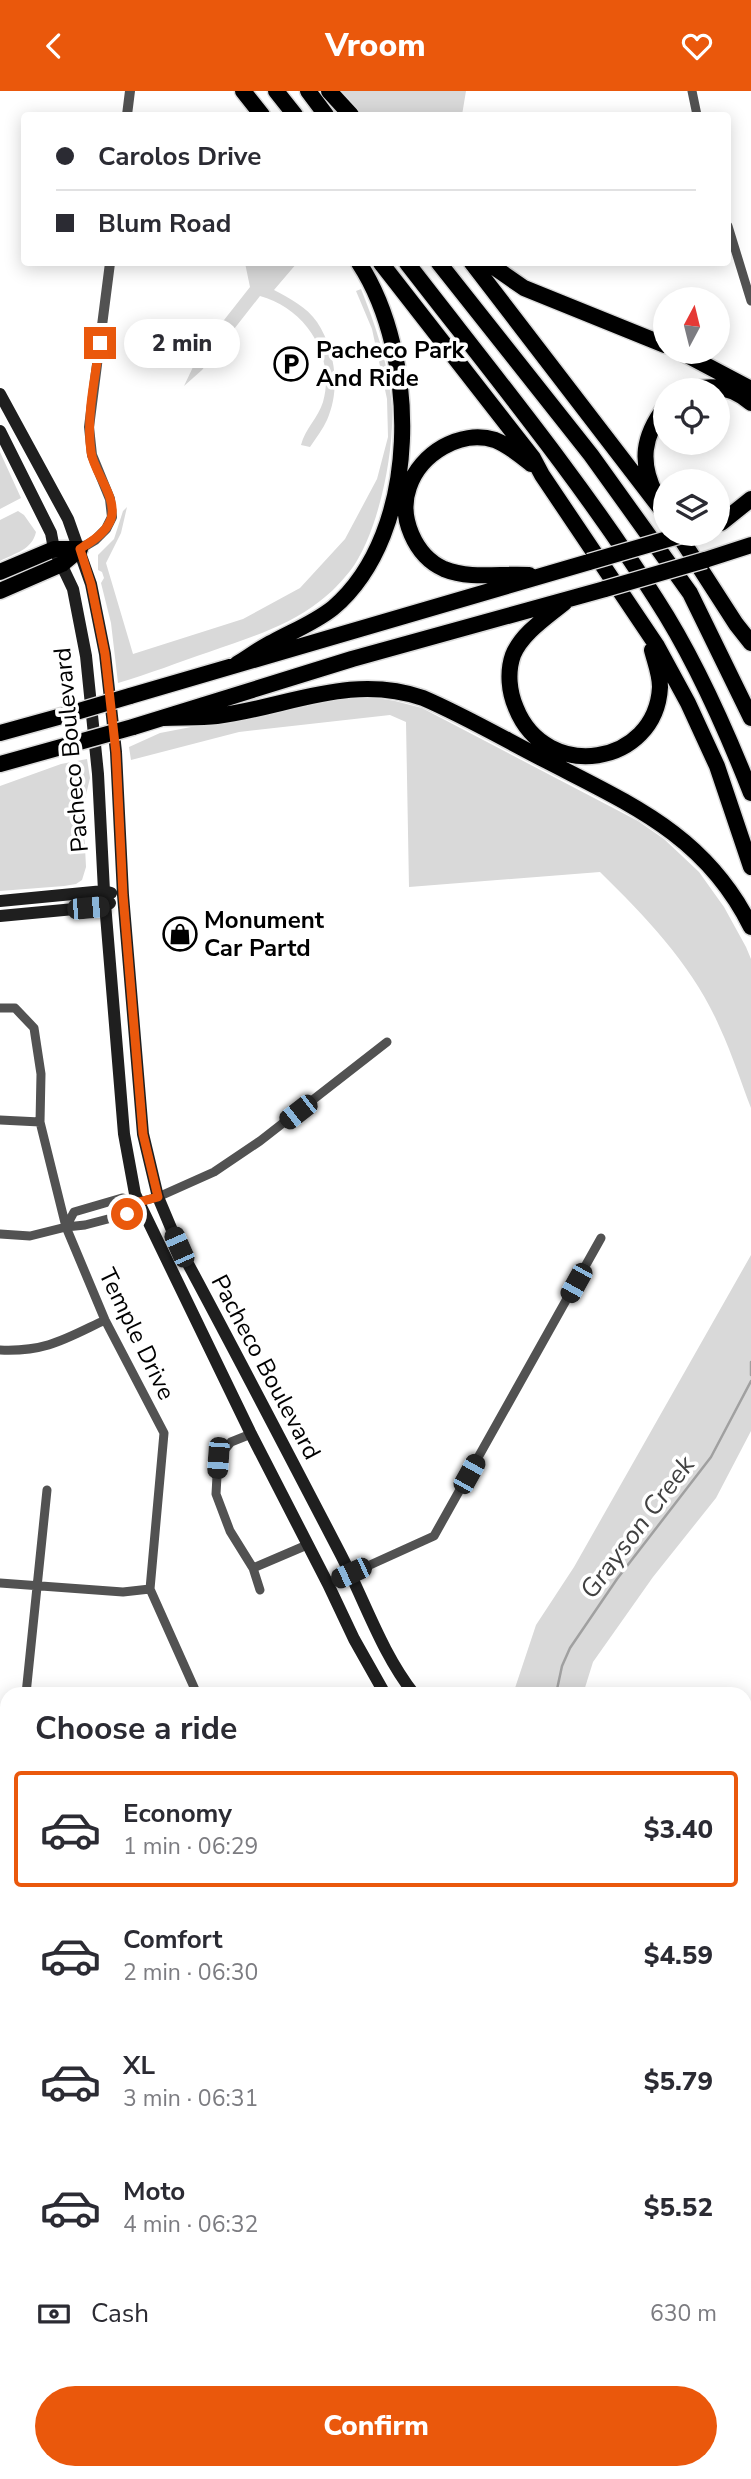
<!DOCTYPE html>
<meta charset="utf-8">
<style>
:root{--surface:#fff;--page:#f7f7f7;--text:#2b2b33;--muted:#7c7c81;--line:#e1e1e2;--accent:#ea580c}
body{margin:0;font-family:"Nunito Sans",sans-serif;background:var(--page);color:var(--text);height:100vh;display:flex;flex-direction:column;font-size:26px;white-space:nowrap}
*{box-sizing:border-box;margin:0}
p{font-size:23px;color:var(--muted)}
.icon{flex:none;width:38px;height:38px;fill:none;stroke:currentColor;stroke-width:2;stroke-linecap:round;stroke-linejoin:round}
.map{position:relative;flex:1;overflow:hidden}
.sheet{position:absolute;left:0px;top:1596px;width:752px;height:793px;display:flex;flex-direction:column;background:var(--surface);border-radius:21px 21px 0 0;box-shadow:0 4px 18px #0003}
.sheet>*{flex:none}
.guide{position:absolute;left:21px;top:21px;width:710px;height:154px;border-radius:7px;box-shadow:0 4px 18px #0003;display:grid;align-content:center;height:154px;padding:0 35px;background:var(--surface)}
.needle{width:46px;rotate:7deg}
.controls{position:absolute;left:653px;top:196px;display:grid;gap:14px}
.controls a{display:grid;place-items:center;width:77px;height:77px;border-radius:50%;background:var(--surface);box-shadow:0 4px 18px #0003;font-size:35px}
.end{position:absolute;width:32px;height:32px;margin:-16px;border:9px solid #ea580c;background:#fff;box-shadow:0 0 0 4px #fff}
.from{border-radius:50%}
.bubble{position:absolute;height:49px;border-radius:24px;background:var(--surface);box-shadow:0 4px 18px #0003;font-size:23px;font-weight:800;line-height:49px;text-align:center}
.car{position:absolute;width:21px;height:42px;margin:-21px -10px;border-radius:9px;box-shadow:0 0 5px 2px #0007;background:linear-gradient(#222 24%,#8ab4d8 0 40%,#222 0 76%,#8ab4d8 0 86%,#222 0)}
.guide b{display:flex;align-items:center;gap:24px;height:66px;font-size:26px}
.guide b+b{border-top:2px solid var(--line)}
.guide i{width:18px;height:18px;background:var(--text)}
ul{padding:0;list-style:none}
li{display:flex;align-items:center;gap:21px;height:116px;margin:0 14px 10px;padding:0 21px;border:4px solid transparent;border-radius:7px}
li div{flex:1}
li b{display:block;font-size:26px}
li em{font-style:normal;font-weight:800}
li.selected{border-color:var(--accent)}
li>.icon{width:63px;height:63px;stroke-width:1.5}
h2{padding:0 35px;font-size:32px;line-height:84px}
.pay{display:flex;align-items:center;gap:18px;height:77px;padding:0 35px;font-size:26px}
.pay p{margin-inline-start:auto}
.action{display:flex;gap:14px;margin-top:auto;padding:14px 35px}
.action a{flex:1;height:80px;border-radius:42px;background:var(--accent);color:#fff;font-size:28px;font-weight:800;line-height:80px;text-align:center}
header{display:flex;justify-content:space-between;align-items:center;height:91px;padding:0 35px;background:var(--accent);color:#fff;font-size:32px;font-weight:800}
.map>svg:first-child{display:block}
.green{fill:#d9d9d9}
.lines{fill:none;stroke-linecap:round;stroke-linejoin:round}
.stream{stroke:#a0a0a0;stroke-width:2.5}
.motorway-casing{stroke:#dbdbdb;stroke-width:19}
.minor{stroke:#525252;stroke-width:9}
.tertiary{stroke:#525252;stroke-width:10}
.secondary{stroke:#1f1f1f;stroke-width:12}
.motorway{stroke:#000;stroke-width:16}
.motorway-bridge-casing{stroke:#dbdbdb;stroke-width:19;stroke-linecap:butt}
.motorway-bridge{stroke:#000;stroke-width:16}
.route{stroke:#ea580c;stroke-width:9}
.labels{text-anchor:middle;stroke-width:7;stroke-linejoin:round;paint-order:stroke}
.poi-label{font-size:24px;font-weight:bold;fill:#000;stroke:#fff;text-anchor:start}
.street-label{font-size:24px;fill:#000;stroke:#fff}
.water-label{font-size:26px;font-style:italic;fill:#414141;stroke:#fff}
</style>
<header><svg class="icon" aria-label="back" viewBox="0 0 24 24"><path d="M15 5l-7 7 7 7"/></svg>Vroom<svg class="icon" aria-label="heart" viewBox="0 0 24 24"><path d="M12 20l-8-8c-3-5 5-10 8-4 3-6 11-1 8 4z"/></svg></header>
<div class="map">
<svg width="751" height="2388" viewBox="0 0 751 2388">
<rect width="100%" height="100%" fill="#fff"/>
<path class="green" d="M329 0H466L462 24H351Z
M245 172H297L274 199C289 207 307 216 317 231 335 258 341 298 327 329 323 338 316 347 310 356L301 354C305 338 318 327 323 311 336 264 305 217 260 205L202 279 184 295 202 257 250 196Z
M361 198C375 233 387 268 391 306 397 352 379 443 350 480 342 490 331 502 320 510 287 536 248 547 209 561 179 571 149 583 118 592L111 532 101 492 104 487 102 481 98 479V464L114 448 123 420 127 416 121 442 106 472 133 563 243 528 300 497 345 448 377 388 388 346 387 308 372 238 356 200Z
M0 361 21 407 0 418Z
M18 420 24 424 36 441C32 459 15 462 0 470V429Z
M365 605 395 610 422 617 638 730 664 748 699 781 724 816 746 856 751 868V1017C741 991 732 963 720 937 694 876 647 827 600 781L409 796 406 631 390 624 239 641 131 669 129 656 160 642 336 608Z
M87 668 90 687 83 716 86 776 82 789 76 793 64 795 0 800V695L61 673Z
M751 1164V1340L716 1407 653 1486 593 1571 583 1603H513L536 1534 574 1476Z
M544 2382H604L600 2388H541Z"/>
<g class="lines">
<path class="stream" d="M751 1271V1284
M556 1603 562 1575 570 1557 617 1488 711 1366 751 1290
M559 2388 563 2382"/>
<defs>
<path id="motorway" d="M243 0 262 24
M276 0 295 24
M308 0 326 24
M329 0 351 24
M381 172 533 367 542 384 657 555 688 612 717 675 751 776
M407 172C492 282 581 390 656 508 695 568 725 636 751 702
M439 172 591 364 690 502 751 627
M472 172 664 422
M488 172 524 197 665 254
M681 261 751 298
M692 299C713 293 734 297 751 312
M656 404C639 371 643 345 665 316
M721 432 751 408
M678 443 736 533 751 552
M705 469 751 454
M0 481 54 458H80
M529 484C501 482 471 489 444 478 415 465 398 426 409 396 420 363 460 338 495 349 508 354 520 364 531 373
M0 500 62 473 80 458
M565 511C547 526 522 542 513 564 507 581 509 601 516 617 546 692 656 675 660 596 660 583 655 571 652 559
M237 573C249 566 260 557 273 551 293 540 314 532 333 517 422 441 419 264 359 172
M130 605 589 471
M163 627C181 626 199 627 217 625 288 616 350 582 423 607 465 625 506 649 547 670 632 714 706 745 751 836
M133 636 352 568 605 498
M0 642 69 623
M0 673 72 653"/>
</defs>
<use href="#motorway" class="motorway-casing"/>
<path class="minor" d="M692 0 697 24
M728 135 751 210
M0 917H15L34 937 41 983 40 1031 66 1136 105 1229 164 1342 150 1498 197 1603
M0 1029 40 1031
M139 1111 127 1123 85 1134 66 1136 74 1121 122 1107 139 1111 158 1106 214 1081 260 1050 387 951
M0 1143 30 1145 66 1136
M0 1259C46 1261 65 1248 105 1229
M251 1343 231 1351 218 1367 216 1403 230 1440 253 1477 260 1499
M253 1477 307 1454
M0 1492 123 1501 150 1498
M328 1493 434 1445 601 1147
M26 1603 47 1399
M7 1813 0 1889H7
M0 2007 7 2006
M746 2007H751
M0 2356 7 2358
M141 2382V2388
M247 2382V2388
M357 2382V2388
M461 2382V2388"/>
<path class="tertiary" d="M127 24 130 0
M80 458 95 449 106 438 112 426 110 408 92 364 89 336 110 172
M0 2208 7 2209
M746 2307H751"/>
<path class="secondary" d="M0 303 68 428 91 493 105 563 116 661 123 804 143 1043 158 1106 179 1156C234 1258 287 1360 340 1462 365 1510 381 1561 414 1603
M0 340 51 442 54 458 73 498 86 565 98 683 104 800 124 1043 135 1103 251 1343 328 1493 354 1548 385 1603
M0 810 104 800 111 802
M0 825 106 815 110 812
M719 2382V2388
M739 2382V2388"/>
<use href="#motorway" class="motorway"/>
<defs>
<path id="motorway-bridge" d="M589 471 685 443
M605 498 705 469
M69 623 130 605
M72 653 133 636"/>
</defs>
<use href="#motorway-bridge" class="motorway-bridge-casing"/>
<use href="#motorway-bridge" class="motorway-bridge"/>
</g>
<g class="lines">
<path class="route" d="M100 252C95 287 86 326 91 361 94 382 118 407 111 428 106 442 92 450 80 458L91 493 105 563 116 662 123 804 143 1043 158 1106 139 1111 127 1123"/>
</g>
<defs>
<symbol id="parking-ring" viewBox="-11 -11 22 22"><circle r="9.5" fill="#fff" stroke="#000" stroke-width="1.5"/><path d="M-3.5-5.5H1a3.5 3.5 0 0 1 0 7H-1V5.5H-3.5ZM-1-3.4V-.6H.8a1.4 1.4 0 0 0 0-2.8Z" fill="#000"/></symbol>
<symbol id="shop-ring" viewBox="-11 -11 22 22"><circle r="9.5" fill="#fff" stroke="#000" stroke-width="1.5"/><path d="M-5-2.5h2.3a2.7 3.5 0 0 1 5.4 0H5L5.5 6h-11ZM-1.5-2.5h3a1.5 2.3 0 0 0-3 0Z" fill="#000"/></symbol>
</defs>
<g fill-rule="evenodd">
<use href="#parking-ring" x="272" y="254" width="38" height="38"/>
<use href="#shop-ring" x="161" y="824" width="38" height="38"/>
</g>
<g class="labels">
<g class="poi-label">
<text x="316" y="267">Pacheco Park<tspan x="316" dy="28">And Ride</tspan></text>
<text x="204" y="837">Monument<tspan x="204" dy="28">Car Partd</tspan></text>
</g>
<g class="street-label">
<text transform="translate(71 659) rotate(-95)" y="8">Pacheco Boulevard</text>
<text transform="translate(137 1243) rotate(64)" y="8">Temple Drive</text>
<text transform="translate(266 1276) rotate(62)" y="8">Pacheco Boulevard</text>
</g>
<g class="water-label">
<text transform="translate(637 1436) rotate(-53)" y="9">Grayson Creek</text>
</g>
</g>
</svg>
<div class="controls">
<a><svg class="needle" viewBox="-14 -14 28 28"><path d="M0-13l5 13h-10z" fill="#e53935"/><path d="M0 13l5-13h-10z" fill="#7c7c81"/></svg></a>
<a><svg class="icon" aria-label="locate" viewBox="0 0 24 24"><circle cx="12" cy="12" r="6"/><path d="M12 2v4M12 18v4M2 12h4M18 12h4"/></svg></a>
<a><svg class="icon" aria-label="layers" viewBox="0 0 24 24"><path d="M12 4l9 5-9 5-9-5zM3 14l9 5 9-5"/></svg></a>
</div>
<i class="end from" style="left:127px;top:1123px"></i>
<i class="end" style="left:100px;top:252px"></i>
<div class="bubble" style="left:124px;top:228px;width:116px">2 min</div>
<i class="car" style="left:88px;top:817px;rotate:85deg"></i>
<i class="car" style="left:298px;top:1021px;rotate:232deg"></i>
<i class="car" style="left:179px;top:1156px;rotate:336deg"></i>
<i class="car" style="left:576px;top:1192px;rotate:209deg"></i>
<i class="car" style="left:218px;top:1367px;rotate:184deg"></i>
<i class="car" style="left:469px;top:1383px;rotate:29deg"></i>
<i class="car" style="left:351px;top:1482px;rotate:245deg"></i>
<div class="guide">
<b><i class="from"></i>Carolos Drive</b>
<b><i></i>Blum Road</b>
</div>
<section class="sheet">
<h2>Choose a ride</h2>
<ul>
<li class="selected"><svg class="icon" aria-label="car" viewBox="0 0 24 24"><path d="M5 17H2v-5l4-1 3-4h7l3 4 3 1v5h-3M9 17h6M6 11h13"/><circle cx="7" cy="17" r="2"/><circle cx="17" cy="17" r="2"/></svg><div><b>Economy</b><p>1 min · 06:29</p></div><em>$3.40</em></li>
<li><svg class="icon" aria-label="car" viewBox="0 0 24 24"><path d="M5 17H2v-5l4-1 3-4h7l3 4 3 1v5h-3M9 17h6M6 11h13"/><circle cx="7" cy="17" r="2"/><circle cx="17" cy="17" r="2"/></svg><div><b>Comfort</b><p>2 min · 06:30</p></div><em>$4.59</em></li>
<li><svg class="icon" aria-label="car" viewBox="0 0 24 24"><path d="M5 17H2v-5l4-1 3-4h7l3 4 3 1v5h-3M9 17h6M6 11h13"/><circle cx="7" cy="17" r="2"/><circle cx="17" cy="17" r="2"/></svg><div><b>XL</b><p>3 min · 06:31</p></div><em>$5.79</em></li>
<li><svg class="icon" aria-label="car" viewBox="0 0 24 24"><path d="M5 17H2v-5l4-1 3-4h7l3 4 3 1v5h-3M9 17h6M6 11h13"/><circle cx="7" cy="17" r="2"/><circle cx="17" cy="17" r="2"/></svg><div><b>Moto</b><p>4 min · 06:32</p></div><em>$5.52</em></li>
</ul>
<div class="pay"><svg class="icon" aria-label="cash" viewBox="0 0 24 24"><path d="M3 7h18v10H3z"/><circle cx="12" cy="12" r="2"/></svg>Cash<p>630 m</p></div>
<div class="action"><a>Confirm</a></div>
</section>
</div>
